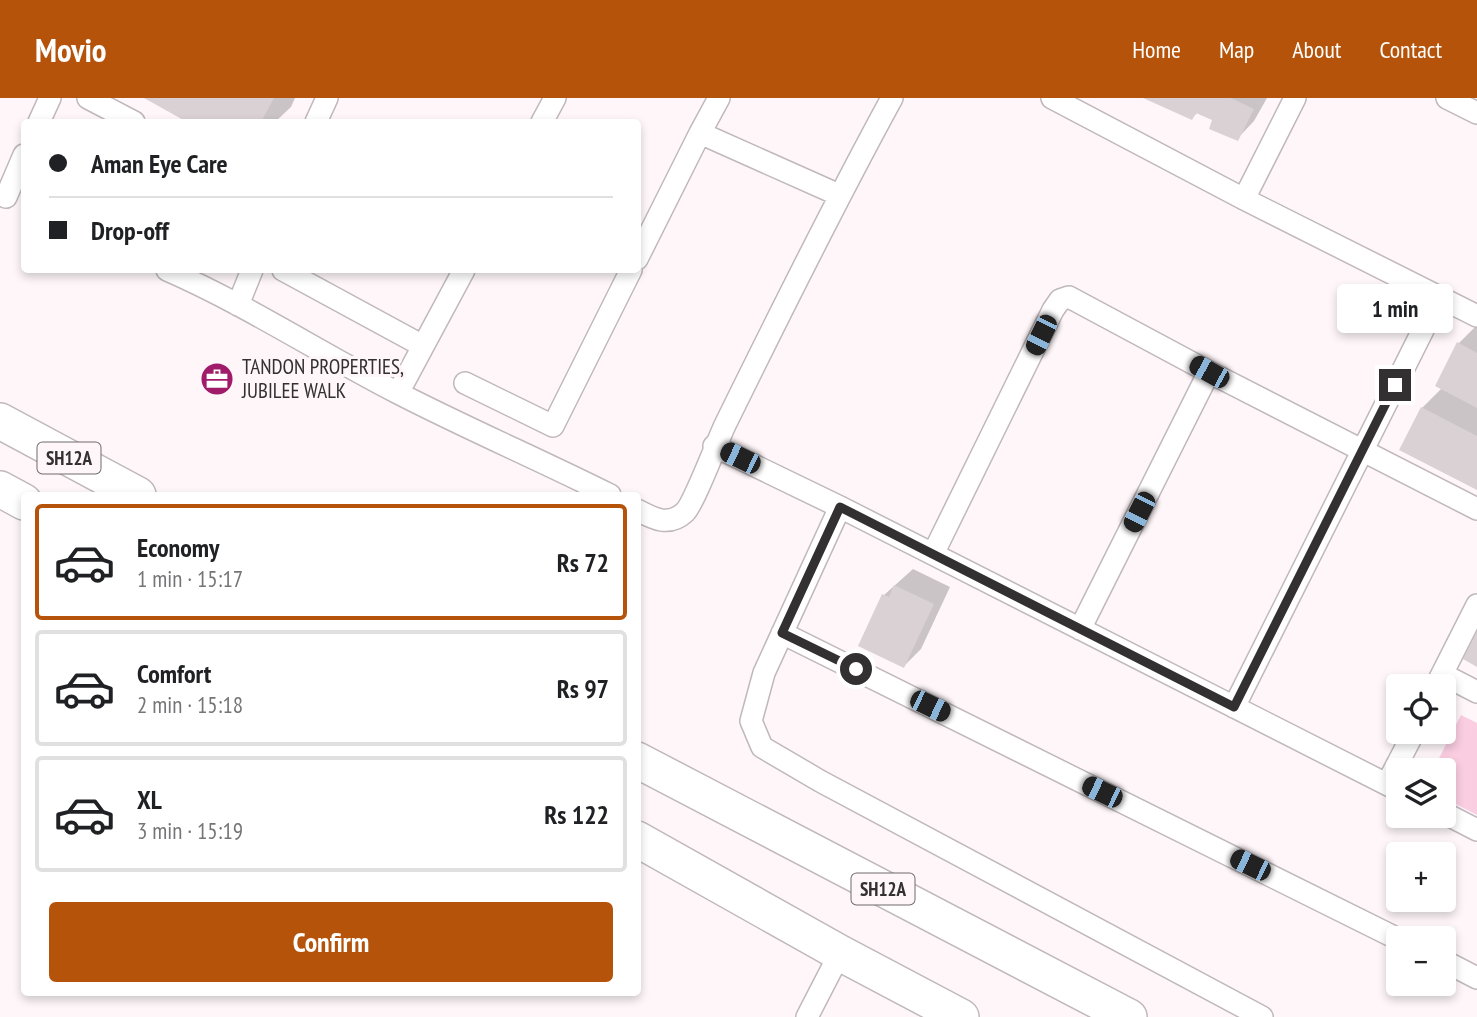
<!DOCTYPE html>
<meta charset="utf-8">
<style>
:root{--surface:#fff;--page:#f6f6f6;--text:#202124;--muted:#757577;--line:#e0e0e0;--accent:#b45309}
body{margin:0;font-family:"PT Sans Narrow",sans-serif;background:var(--page);color:var(--text);height:100vh;display:flex;flex-direction:column;font-size:26px;white-space:nowrap}
*{box-sizing:border-box;margin:0}
p{font-size:23px;color:var(--muted)}
.icon{flex:none;width:38px;height:38px;fill:none;stroke:currentColor;stroke-width:2;stroke-linecap:round;stroke-linejoin:round}
.map{position:relative;flex:1;overflow:hidden}
.side{position:absolute;left:21px;top:394px;width:620px;height:504px;display:flex;flex-direction:column;background:var(--surface);border-radius:7px;box-shadow:0 4px 10px #0003}
.side>*{flex:none}
.hud{position:absolute;left:21px;top:21px;width:620px;height:154px;border-radius:7px;box-shadow:0 4px 10px #0003;display:grid;align-content:center;height:154px;padding:0 28px;background:var(--surface)}
.controls{position:absolute;left:1386px;top:576px;display:grid;gap:14px}
.controls a{display:grid;place-items:center;width:70px;height:70px;border-radius:7px;background:var(--surface);box-shadow:0 4px 10px #0003;font-size:35px}
.end{position:absolute;width:32px;height:32px;margin:-16px;border:9px solid #333031;background:#fff;box-shadow:0 0 0 4px #fff}
.from{border-radius:50%}
.bubble{position:absolute;height:49px;border-radius:7px;background:var(--surface);box-shadow:0 4px 10px #0003;font-size:23px;font-weight:600;line-height:49px;text-align:center}
.car{position:absolute;width:21px;height:42px;margin:-21px -10px;border-radius:9px;box-shadow:0 0 5px 2px #0007;background:linear-gradient(#222 24%,#8ab4d8 0 40%,#222 0 76%,#8ab4d8 0 86%,#222 0)}
.hud b{display:flex;align-items:center;gap:24px;height:66px;font-size:26px}
.hud b+b{border-top:2px solid var(--line)}
.hud i{width:18px;height:18px;background:var(--text)}
ul{padding:12px 0 0;list-style:none}
li{display:flex;align-items:center;gap:21px;height:116px;margin:0 14px 10px;padding:0 14px;border:4px solid var(--line);border-radius:7px}
li div{flex:1}
li b{display:block;font-size:26px}
li em{font-style:normal;font-weight:600}
li.selected{border-color:var(--accent)}
li>.icon{width:63px;height:63px;stroke-width:1.5}
.action{display:flex;gap:14px;margin-top:auto;padding:14px 28px}
.action a{flex:1;height:80px;border-radius:7px;background:var(--accent);color:#fff;font-size:28px;font-weight:600;line-height:80px;text-align:center}
header{display:flex;align-items:center;gap:42px;box-sizing:border-box;height:98px;padding:0 35px;background:var(--accent);color:#fff}
header strong{font-size:33px}
nav{display:flex;gap:38px;margin-inline-start:auto;font-size:24px}
.map>svg:first-child{display:block}
.green{fill:#facde1}
.shadow{fill:#0003}
.building{fill:#d9d1d4}
.lines{fill:none;stroke-linecap:round;stroke-linejoin:round}
.minor-casing{stroke:#c0b8bc;stroke-width:24}
.primary-casing{stroke:#c0b8bc;stroke-width:38}
.minor{stroke:#fff;stroke-width:21}
.primary{stroke:#fff;stroke-width:35}
.route{stroke:#333031;stroke-width:9}
.labels{text-anchor:middle;stroke-width:6;stroke-linejoin:round;paint-order:stroke}
.shield{fill:#fef6f9;stroke:#706b6d;stroke-width:2}
.shield-label{font-size:19px;font-weight:bold;fill:#333031}
.poi-label{font-size:21px;fill:#333031;stroke:#fef6f9;text-anchor:start}
</style>
<header>
<strong>Movio</strong>
<nav><a>Home</a><a>Map</a><a>About</a><a>Contact</a></nav>
</header>
<div class="map">
<svg width="1477" height="919" viewBox="0 0 1477 919">
<rect width="100%" height="100%" fill="#fef6f9"/>
<path class="green" d="M1461 617 1477 625V717L1444 700V672H1433Z"/>
<path class="shadow" d="M148 0H295L291 9 275 24H191Z
M1147 0H1267L1254 23 1237 41 1215 21 1198 14 1192 20Z
M1477 227V390L1401 351 1422 310 1442 290 1458 246Z
M913 471 950 489 921 551 904 568 860 547 884 497Z"/>
<path class="building" d="M144 0H274L261 24H187Z
M1143 0H1231L1254 11 1238 43 1209 31 1212 22 1196 15 1192 22Z
M1457 244 1477 255V310L1435 288Z
M1421 309 1477 338V392L1399 352Z
M894 487 934 506 904 570 858 548 882 496 889 499Z
M1477 533V569L1463 561Z"/>
<g class="lines">
<defs>
<path id="minor" d="M88 0 134 24
M1052 0 1244 101 1477 218
M1447 0 1477 15
M39 24 50 0
M316 24 327 0
M542 24 555 0
M700 35 719 0
M6 99 24 57
M1244 101 1295 0
M637 161 700 35 839 97
M167 172C247 207 320 255 398 295 468 331 540 362 610 397
M283 172 423 248
M238 207 252 172
M465 285 553 328 631 172
M398 295 464 172
M714 348 840 409 1398 692
M840 409 764 575 751 623 762 649 820 683 1262 919
M637 412C654 421 669 429 685 414 694 405 717 344 725 327 779 217 833 108 892 0
M933 456 1053 212 1060 202 1069 199 1209 274 1477 411
M1080 531 1209 274
M782 535 1398 841
M1442 576 1477 594
M1436 588 1477 507
M1234 609 1439 200
M1387 686 1414 634
M1444 715 1477 732
M1444 863 1477 880
M807 919 840 855"/>
<path id="primary" d="M0 323 138 397
M0 391 24 404
M637 662 1129 919
M637 741 840 855 961 919"/>
</defs>
<use href="#minor" class="minor-casing"/>
<use href="#primary" class="primary-casing"/>
<use href="#minor" class="minor"/>
<use href="#primary" class="primary"/>
</g>
<g class="lines">
<path class="route" d="M856 571 782 535 840 409 1234 609 1395 287"/>
</g>
<defs>
<symbol id="office-disc" viewBox="-11 -11 22 22"><circle r="9.5" fill="#a01b6a" stroke="#fef6f9"/><path d="M-6-3h4V-5.5h4V-3h4V5H-6ZM-1-4.5V-3h2v-1.5ZM-6 0V1H6V0Z" fill="#fff"/></symbol>
</defs>
<g fill-rule="evenodd">
<use href="#office-disc" x="198" y="262" width="38" height="38"/>
</g>
<g class="labels">
<g class="shield">
<rect x="37.5" y="344.5" width="63" height="31" rx="5"/>
<rect x="851.5" y="775.5" width="63" height="31" rx="5"/>
</g>
<g class="shield-label">
<text x="69" y="367">SH12A</text>
<text x="883" y="798">SH12A</text>
</g>
<g class="poi-label">
<text x="242" y="276">TANDON PROPERTIES,<tspan x="242" dy="24">JUBILEE WALK</tspan></text>
</g>
</g>
</svg>
<div class="controls">
<a><svg class="icon" aria-label="locate" viewBox="0 0 24 24"><circle cx="12" cy="12" r="6"/><path d="M12 2v4M12 18v4M2 12h4M18 12h4"/></svg></a>
<a><svg class="icon" aria-label="layers" viewBox="0 0 24 24"><path d="M12 4l9 5-9 5-9-5zM3 14l9 5 9-5"/></svg></a>
<a>+</a>
<a>−</a>
</div>
<i class="end from" style="left:856px;top:571px"></i>
<i class="end" style="left:1395px;top:287px"></i>
<div class="bubble" style="left:1337px;top:186px;width:116px">1 min</div>
<i class="car" style="left:1041px;top:237px;rotate:206deg"></i>
<i class="car" style="left:1209px;top:274px;rotate:299deg"></i>
<i class="car" style="left:740px;top:360px;rotate:296deg"></i>
<i class="car" style="left:1139px;top:414px;rotate:207deg"></i>
<i class="car" style="left:930px;top:608px;rotate:116deg"></i>
<i class="car" style="left:1102px;top:694px;rotate:296deg"></i>
<i class="car" style="left:1250px;top:767px;rotate:296deg"></i>
<div class="hud">
<b><i class="from"></i>Aman Eye Care</b>
<b><i></i>Drop-off</b>
</div>
<section class="side">
<ul>
<li class="selected"><svg class="icon" aria-label="car" viewBox="0 0 24 24"><path d="M5 17H2v-5l4-1 3-4h7l3 4 3 1v5h-3M9 17h6M6 11h13"/><circle cx="7" cy="17" r="2"/><circle cx="17" cy="17" r="2"/></svg><div><b>Economy</b><p>1 min · 15:17</p></div><em>Rs 72</em></li>
<li><svg class="icon" aria-label="car" viewBox="0 0 24 24"><path d="M5 17H2v-5l4-1 3-4h7l3 4 3 1v5h-3M9 17h6M6 11h13"/><circle cx="7" cy="17" r="2"/><circle cx="17" cy="17" r="2"/></svg><div><b>Comfort</b><p>2 min · 15:18</p></div><em>Rs 97</em></li>
<li><svg class="icon" aria-label="car" viewBox="0 0 24 24"><path d="M5 17H2v-5l4-1 3-4h7l3 4 3 1v5h-3M9 17h6M6 11h13"/><circle cx="7" cy="17" r="2"/><circle cx="17" cy="17" r="2"/></svg><div><b>XL</b><p>3 min · 15:19</p></div><em>Rs 122</em></li>
</ul>
<div class="action"><a>Confirm</a></div>
</section>
</div>
